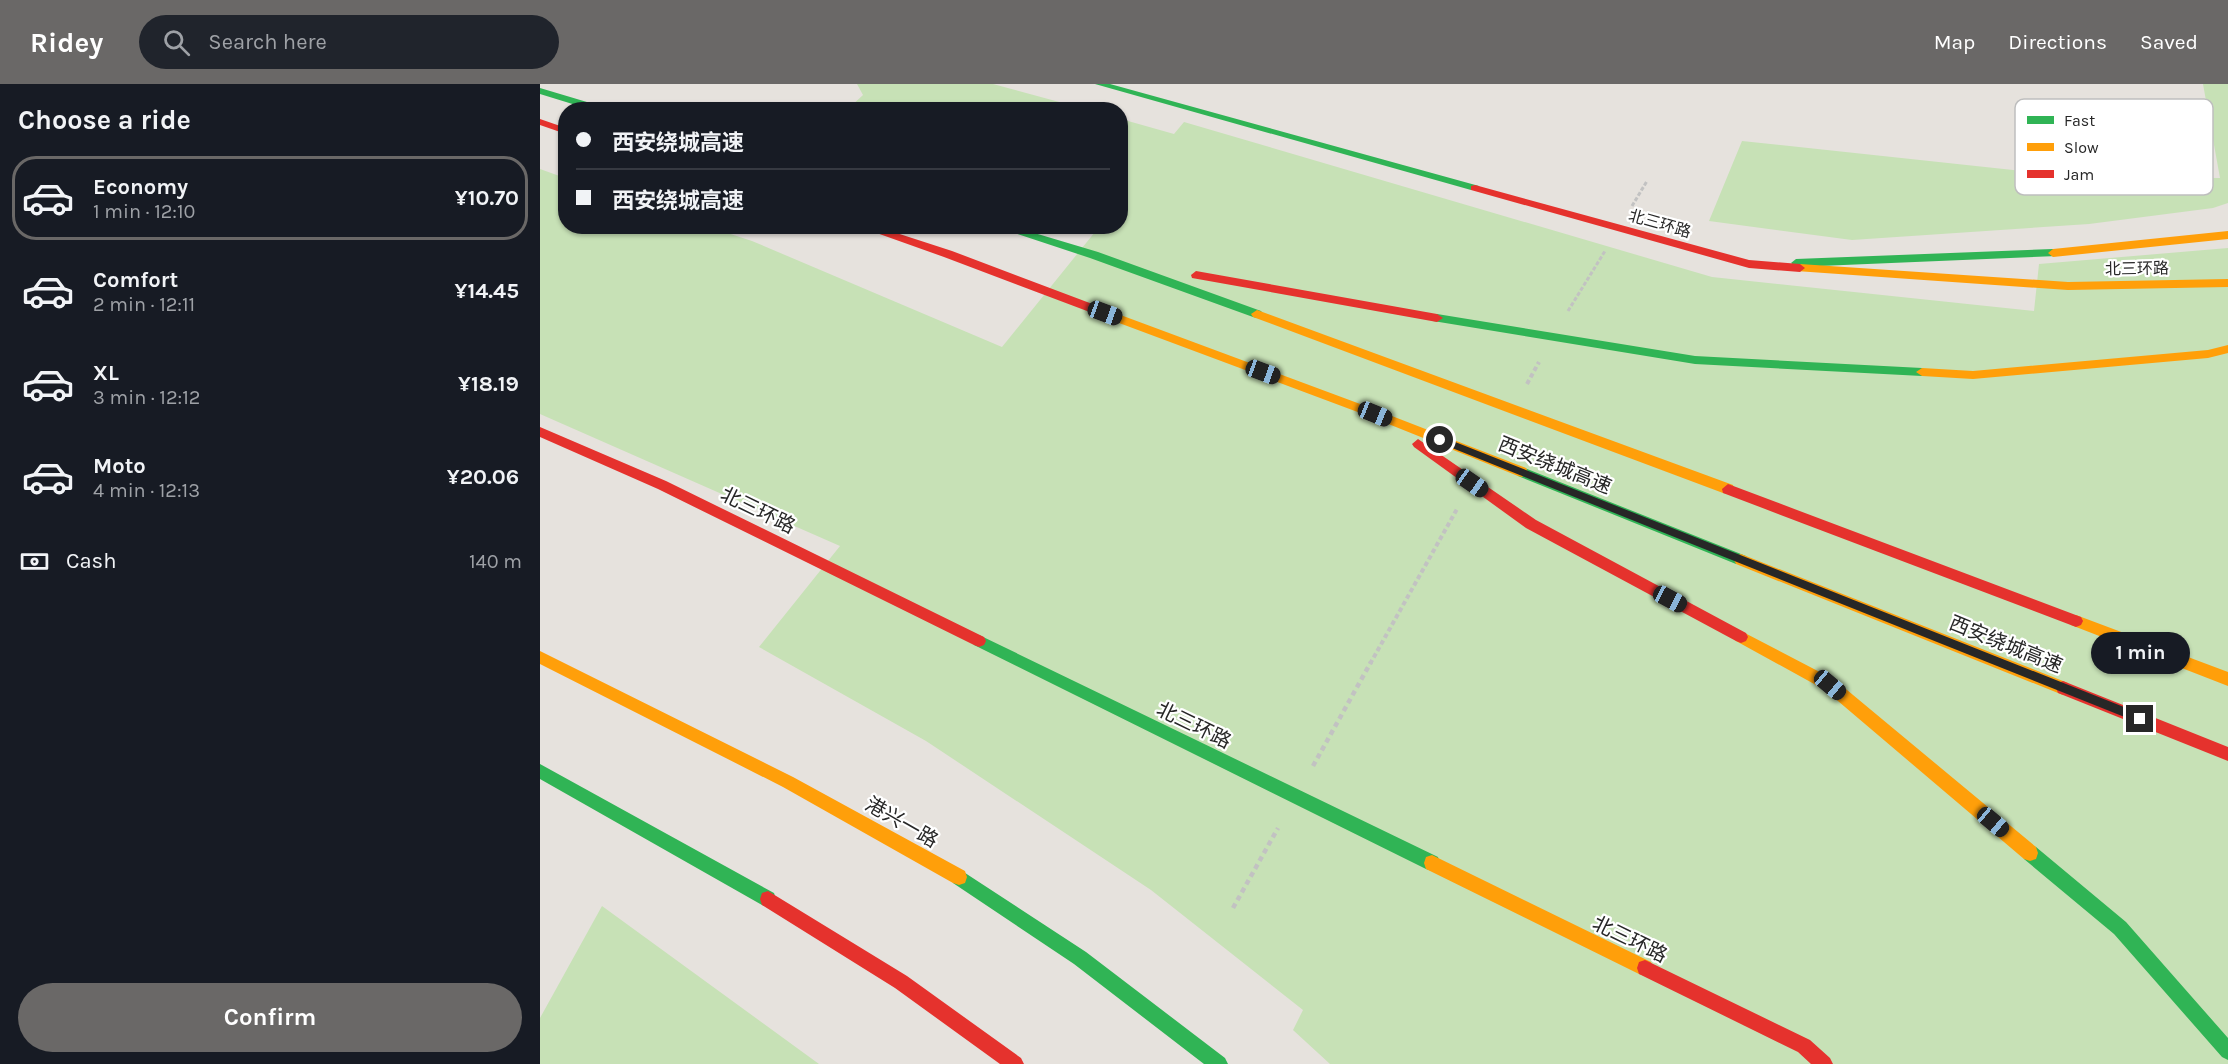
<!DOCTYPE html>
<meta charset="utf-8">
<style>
:root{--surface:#171b24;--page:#20242c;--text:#f1f3f6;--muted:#9ea1a6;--line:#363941;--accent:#6a6867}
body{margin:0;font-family:Karla,"Noto Sans SC",sans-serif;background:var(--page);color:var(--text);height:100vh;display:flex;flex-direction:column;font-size:22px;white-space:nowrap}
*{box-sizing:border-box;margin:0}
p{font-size:20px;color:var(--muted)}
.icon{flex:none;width:33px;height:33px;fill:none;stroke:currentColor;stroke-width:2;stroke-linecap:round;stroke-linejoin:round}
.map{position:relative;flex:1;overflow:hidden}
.panel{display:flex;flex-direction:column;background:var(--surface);width:540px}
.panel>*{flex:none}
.banner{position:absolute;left:18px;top:18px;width:570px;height:132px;border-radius:24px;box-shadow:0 2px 4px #0004;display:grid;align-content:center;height:132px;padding:0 18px;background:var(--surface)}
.end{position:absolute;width:27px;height:27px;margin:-14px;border:8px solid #272727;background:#fff;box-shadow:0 0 0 3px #fff}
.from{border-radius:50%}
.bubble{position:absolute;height:42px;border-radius:21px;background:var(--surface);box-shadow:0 2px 4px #0004;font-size:20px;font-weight:700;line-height:42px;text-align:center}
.car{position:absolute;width:18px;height:36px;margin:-18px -9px;border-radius:8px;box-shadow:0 0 4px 2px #0007;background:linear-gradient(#222 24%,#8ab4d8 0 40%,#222 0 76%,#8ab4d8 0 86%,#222 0)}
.banner b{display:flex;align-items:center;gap:21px;height:57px;font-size:22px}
.banner b+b{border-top:2px solid var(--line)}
.banner i{width:15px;height:15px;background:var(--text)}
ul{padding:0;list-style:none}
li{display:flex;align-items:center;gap:18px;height:84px;margin:0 12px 9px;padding:0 6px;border:3px solid transparent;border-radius:24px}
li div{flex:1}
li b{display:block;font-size:22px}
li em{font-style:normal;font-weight:700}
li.selected{border-color:var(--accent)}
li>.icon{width:54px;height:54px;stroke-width:1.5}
h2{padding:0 18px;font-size:27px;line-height:72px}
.pay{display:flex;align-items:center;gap:15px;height:66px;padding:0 18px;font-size:22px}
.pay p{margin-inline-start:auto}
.primary-button{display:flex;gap:12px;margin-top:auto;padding:12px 18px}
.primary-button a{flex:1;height:69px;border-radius:36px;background:var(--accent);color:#fff;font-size:24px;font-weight:700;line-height:69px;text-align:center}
header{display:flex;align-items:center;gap:36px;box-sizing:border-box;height:84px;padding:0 30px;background:var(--accent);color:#fff}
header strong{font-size:28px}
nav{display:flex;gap:33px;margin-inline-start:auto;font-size:21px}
.search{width:420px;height:54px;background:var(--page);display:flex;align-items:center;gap:15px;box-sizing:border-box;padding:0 21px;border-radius:33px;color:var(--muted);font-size:22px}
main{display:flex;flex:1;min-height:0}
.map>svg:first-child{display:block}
.green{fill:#c7e1b6}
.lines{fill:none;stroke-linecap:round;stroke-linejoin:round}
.path-far2{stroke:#c2c2c2;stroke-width:3;stroke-dasharray:4 2;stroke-linecap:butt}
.path-far1{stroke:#c2c2c2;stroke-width:4;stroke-dasharray:4.5 3;stroke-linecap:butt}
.path{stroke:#c2c2c2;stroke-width:4.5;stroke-dasharray:5 4;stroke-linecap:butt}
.fast{fill:#30b455;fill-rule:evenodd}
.slow{fill:#ff9f0a;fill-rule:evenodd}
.jam{fill:#e5322d;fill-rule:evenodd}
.route{fill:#272727}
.labels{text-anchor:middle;stroke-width:4.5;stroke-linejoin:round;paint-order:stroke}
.far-street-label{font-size:16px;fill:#272727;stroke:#fff}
.street-label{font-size:20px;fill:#272727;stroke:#fff}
.key{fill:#fff;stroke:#bebebe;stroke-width:1.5}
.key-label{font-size:16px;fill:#272727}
</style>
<header>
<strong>Ridey</strong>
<div class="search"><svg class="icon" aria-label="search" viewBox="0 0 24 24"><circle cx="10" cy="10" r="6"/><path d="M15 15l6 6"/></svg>Search here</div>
<nav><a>Map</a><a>Directions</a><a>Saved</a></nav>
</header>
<main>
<section class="panel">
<h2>Choose a ride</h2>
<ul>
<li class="selected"><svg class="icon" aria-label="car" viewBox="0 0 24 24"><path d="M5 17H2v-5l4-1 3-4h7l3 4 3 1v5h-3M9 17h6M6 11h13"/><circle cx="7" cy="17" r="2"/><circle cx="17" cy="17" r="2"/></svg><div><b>Economy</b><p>1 min · 12:10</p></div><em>¥10.70</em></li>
<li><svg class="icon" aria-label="car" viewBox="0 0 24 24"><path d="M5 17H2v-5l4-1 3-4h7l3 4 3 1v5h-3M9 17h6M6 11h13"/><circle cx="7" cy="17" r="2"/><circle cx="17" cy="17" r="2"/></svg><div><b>Comfort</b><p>2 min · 12:11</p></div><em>¥14.45</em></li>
<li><svg class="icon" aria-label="car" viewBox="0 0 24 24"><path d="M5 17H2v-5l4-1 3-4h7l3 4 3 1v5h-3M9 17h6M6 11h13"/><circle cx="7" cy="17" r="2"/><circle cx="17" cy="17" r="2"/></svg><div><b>XL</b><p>3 min · 12:12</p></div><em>¥18.19</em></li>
<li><svg class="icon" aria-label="car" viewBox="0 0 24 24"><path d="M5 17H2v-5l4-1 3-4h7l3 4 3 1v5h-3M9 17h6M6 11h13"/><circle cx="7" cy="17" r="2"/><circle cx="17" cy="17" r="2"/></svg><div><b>Moto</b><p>4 min · 12:13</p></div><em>¥20.06</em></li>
</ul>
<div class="pay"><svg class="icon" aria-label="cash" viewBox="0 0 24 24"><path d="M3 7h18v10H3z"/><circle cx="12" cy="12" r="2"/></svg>Cash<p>140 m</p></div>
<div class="primary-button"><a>Confirm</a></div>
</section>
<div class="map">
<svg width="1688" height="980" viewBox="0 0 1688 980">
<rect width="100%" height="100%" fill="#e6e2dd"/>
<path class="green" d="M317 0H453L545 25H308L323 11Z
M1663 0H1688V119L1673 124 1549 140 1312 156 1169 137 1202 57 1538 93 1680 94Z
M581 35 634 50 644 38 1172 193 1494 227 1499 180 1688 164V980H790L753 946 763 926 611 806 386 657 219 563 300 462 0 330V85L25 94 26 142 169 143 212 157 462 263 559 143 580 142Z
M62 822 279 980H0V934Z"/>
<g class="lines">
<path class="path-far2" d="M1092 122 1107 97
M1028 227 1065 167"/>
<path class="path-far1" d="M987 300 999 278
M830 580 917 425"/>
<path class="path" d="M773 682 831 578
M693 824 738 744"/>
<path class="fast" d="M555 0H570L939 102 940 104 939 106H931Z
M0 4 67 24 68 26H52L0 10Z
M453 142H471L558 168 721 227 723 230 717 234 713 233 550 174Z
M1513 165 1518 169 1517 172 1256 183 1251 179 1256 175Z
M897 230 1155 272 1382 284 1388 288 1382 292 1155 280 893 237 891 234Z
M982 383 1206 472 1208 476 1206 480H1196L978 392 976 388Z
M439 551 898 773 900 779 898 785 892 787 886 785 434 561 432 557 434 553Z
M0 680 234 809 236 815 234 821 228 823 222 821 0 695Z
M1490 761 1496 763 1586 838 1688 954V976L1682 973 1574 850 1484 775 1482 769 1484 763Z
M419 785 546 868 685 974 688 980H664L534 880 413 799 411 793 413 787Z"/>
<path class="slow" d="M1688 147V155L1513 173 1508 169 1513 165Z
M1260 180 1528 198 1688 195V203L1528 206 1256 187V181Z
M559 223 839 327 986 384 988 388 982 393 978 392 831 333 555 230 553 227Z
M717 226 1193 401 1194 405 1188 410 1183 409 713 233 711 230Z
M1688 261V269L1668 274 1433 295 1382 292 1376 288 1382 284 1433 287 1668 266Z
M1201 470 1528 599 1530 604 1528 609 1523 611 1196 480 1194 476 1196 472Z
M1536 531 1688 588V602L1531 541 1529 537 1531 533Z
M1201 547 1295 596 1496 763 1498 769 1496 775 1490 777 1484 775 1285 606 1196 557 1194 553 1196 549Z
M0 567 253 693 425 787 427 793 425 799 419 801 413 799 243 703 0 580Z
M892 771 1111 878 1113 884 1111 890 1105 892 1099 890 886 785 884 779 886 773Z"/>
<path class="jam" d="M0 35 26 44V50L0 41Z
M935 101 1209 176 1260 180 1265 184 1260 188 1209 184 931 106V102Z
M317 142H335L412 167 563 224 565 227 559 231 555 230 404 173Z
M656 187 897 230 903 234 897 238 652 194 651 191Z
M0 343 126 397 444 553 446 557 444 561 439 563 434 561 118 405 0 353Z
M878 355 996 436 1206 549 1208 553 1206 557 1201 559 1196 557 986 444 874 363 872 360Z
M1188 400 1541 533 1543 537 1541 541 1536 543 1183 409 1182 405Z
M1523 597 1688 663V677L1518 609 1516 604 1518 599Z
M228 807 367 892 481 974 484 980H460L355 904 222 821 220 815 222 809Z
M1105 876 1270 956 1290 974 1293 980H1271L1258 968 1099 890 1097 884 1099 878Z"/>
</g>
<path class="route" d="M900 352 1604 631 1606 635 1600 640 1597 638 897 358 896 356Z"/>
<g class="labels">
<g class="far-street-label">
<text transform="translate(1120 139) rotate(16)" y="6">北三环路</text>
<text transform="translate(1597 184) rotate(-1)" y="6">北三环路</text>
</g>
<g class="street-label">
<text transform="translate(1015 381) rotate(22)" y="7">西安绕城高速</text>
<text transform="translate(218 426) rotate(26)" y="7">北三环路</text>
<text transform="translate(1466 560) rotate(22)" y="7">西安绕城高速</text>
<text transform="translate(654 641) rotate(26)" y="7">北三环路</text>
<text transform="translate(362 738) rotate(30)" y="7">港兴一路</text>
<text transform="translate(1090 855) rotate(26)" y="7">北三环路</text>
</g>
</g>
<rect x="1475" y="15" width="198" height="96" rx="9" class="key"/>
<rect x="1487" y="32" width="27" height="8" fill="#30b455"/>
<rect x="1487" y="59" width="27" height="8" fill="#ff9f0a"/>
<rect x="1487" y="86" width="27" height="8" fill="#e5322d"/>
<g class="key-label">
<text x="1524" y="42">Fast</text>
<text x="1524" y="69">Slow</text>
<text x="1524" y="96">Jam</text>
</g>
</svg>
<i class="end from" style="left:900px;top:356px"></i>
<i class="end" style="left:1600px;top:635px"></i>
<div class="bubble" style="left:1551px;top:548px;width:99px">1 min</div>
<i class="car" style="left:565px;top:229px;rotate:110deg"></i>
<i class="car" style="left:723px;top:288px;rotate:110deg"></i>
<i class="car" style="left:835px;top:330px;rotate:112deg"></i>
<i class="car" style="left:932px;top:399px;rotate:125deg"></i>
<i class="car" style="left:1130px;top:515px;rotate:118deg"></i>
<i class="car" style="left:1290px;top:601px;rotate:130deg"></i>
<i class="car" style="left:1453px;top:738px;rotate:130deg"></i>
<div class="banner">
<b><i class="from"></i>西安绕城高速</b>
<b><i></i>西安绕城高速</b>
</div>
</div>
</main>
